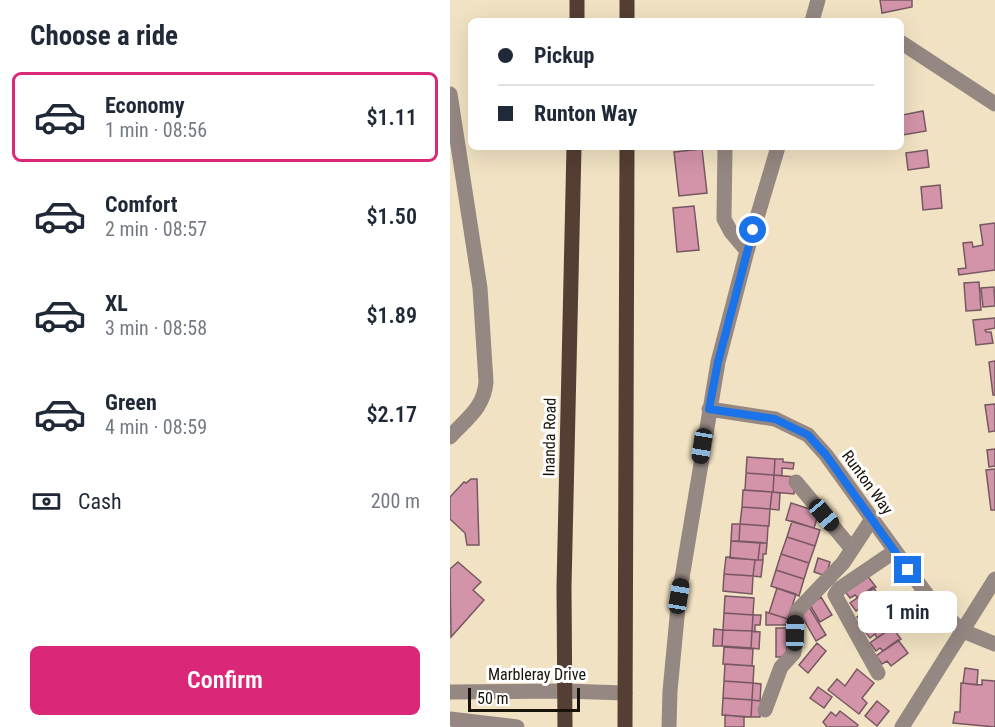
<!DOCTYPE html>
<meta charset="utf-8">
<style>
:root{--surface:#fff;--page:#f6f6f7;--text:#1f2937;--muted:#747a83;--line:#e0e1e3;--accent:#db2777}
body{margin:0;font-family:"Roboto Condensed",sans-serif;background:var(--page);color:var(--text);height:100vh;display:flex;flex-direction:column;font-size:22px;white-space:nowrap}
*{box-sizing:border-box;margin:0}
p{font-size:20px;color:var(--muted)}
.icon{flex:none;width:33px;height:33px;fill:none;stroke:currentColor;stroke-width:2;stroke-linecap:round;stroke-linejoin:round}
.map{position:relative;flex:1;overflow:hidden}
.side{display:flex;flex-direction:column;background:var(--surface);width:450px}
.side>*{flex:none}
.top-card{position:absolute;left:18px;top:18px;width:436px;height:132px;border-radius:9px;box-shadow:0 6px 24px #0002;display:grid;align-content:center;height:132px;padding:0 30px;background:var(--surface)}
.scale{position:absolute;left:18px;bottom:15px;width:112px;box-sizing:border-box;padding-left:6px;border:3px solid #181308;border-top:0;font-size:16px;line-height:21px;white-space:nowrap;color:#181308;-webkit-text-stroke:4px #fff;paint-order:stroke}
.end{position:absolute;width:27px;height:27px;margin:-14px;border:8px solid #1a73e8;background:#fff;box-shadow:0 0 0 3px #fff}
.from{border-radius:50%}
.bubble{position:absolute;height:42px;border-radius:9px;background:var(--surface);box-shadow:0 6px 24px #0002;font-size:20px;font-weight:600;line-height:42px;text-align:center}
.car{position:absolute;width:18px;height:36px;margin:-18px -9px;border-radius:8px;box-shadow:0 0 4px 2px #0007;background:linear-gradient(#222 24%,#8ab4d8 0 40%,#222 0 76%,#8ab4d8 0 86%,#222 0)}
.top-card b{display:flex;align-items:center;gap:21px;height:57px;font-size:22px}
.top-card b+b{border-top:2px solid var(--line)}
.top-card i{width:15px;height:15px;background:var(--text)}
ul{padding:0;list-style:none}
li{display:flex;align-items:center;gap:18px;height:90px;margin:0 12px 9px;padding:0 18px;border:3px solid transparent;border-radius:9px}
li div{flex:1}
li b{display:block;font-size:22px}
li em{font-style:normal;font-weight:600}
li.on{border-color:var(--accent)}
li>.icon{width:54px;height:54px;stroke-width:1.5}
h2{padding:0 30px;font-size:27px;line-height:72px}
.pay{display:flex;align-items:center;gap:15px;height:66px;padding:0 30px;font-size:22px}
.pay p{margin-inline-start:auto}
.button{display:flex;gap:12px;margin-top:auto;padding:12px 30px}
.button a{flex:1;height:69px;border-radius:9px;background:var(--accent);color:#fff;font-size:24px;font-weight:600;line-height:69px;text-align:center}
main{display:flex;flex:1;min-height:0}
.map>svg:first-child{display:block}
.building{fill:#d394a9;stroke:#775862;stroke-width:1.5}
.lines{fill:none;stroke-linecap:round;stroke-linejoin:round}
.minor{stroke:#958781;stroke-width:15}
.major{stroke:#553e33;stroke-width:15}
.route{stroke:#1a73e8;stroke-width:8}
.labels{text-anchor:middle;stroke-width:6;stroke-linejoin:round;paint-order:stroke}
.street-label{font-size:16px;fill:#181308;stroke:#fff}
</style>
<main>
<section class="side">
<h2>Choose a ride</h2>
<ul>
<li class="on"><svg class="icon" aria-label="car" viewBox="0 0 24 24"><path d="M5 17H2v-5l4-1 3-4h7l3 4 3 1v5h-3M9 17h6M6 11h13"/><circle cx="7" cy="17" r="2"/><circle cx="17" cy="17" r="2"/></svg><div><b>Economy</b><p>1 min · 08:56</p></div><em>$1.11</em></li>
<li><svg class="icon" aria-label="car" viewBox="0 0 24 24"><path d="M5 17H2v-5l4-1 3-4h7l3 4 3 1v5h-3M9 17h6M6 11h13"/><circle cx="7" cy="17" r="2"/><circle cx="17" cy="17" r="2"/></svg><div><b>Comfort</b><p>2 min · 08:57</p></div><em>$1.50</em></li>
<li><svg class="icon" aria-label="car" viewBox="0 0 24 24"><path d="M5 17H2v-5l4-1 3-4h7l3 4 3 1v5h-3M9 17h6M6 11h13"/><circle cx="7" cy="17" r="2"/><circle cx="17" cy="17" r="2"/></svg><div><b>XL</b><p>3 min · 08:58</p></div><em>$1.89</em></li>
<li><svg class="icon" aria-label="car" viewBox="0 0 24 24"><path d="M5 17H2v-5l4-1 3-4h7l3 4 3 1v5h-3M9 17h6M6 11h13"/><circle cx="7" cy="17" r="2"/><circle cx="17" cy="17" r="2"/></svg><div><b>Green</b><p>4 min · 08:59</p></div><em>$2.17</em></li>
</ul>
<div class="pay"><svg class="icon" aria-label="cash" viewBox="0 0 24 24"><path d="M3 7h18v10H3z"/><circle cx="12" cy="12" r="2"/></svg>Cash<p>200 m</p></div>
<div class="button"><a>Confirm</a></div>
</section>
<div class="map">
<svg width="545" height="727" viewBox="0 0 545 727">
<rect width="100%" height="100%" fill="#f0e2c2"/>
<path class="building" d="M430 0H462V7L432 13Z
M473 111 476 131 452 135V115Z
M252 149 257 193 229 196 224 152Z
M477 150 479 167 458 170 456 153Z
M490 185 492 208 473 210 471 187Z
M244 206 249 250 227 252 223 208Z
M545 223V270L509 275 508 269 516 268 513 243 522 242 523 247 533 245 530 225Z
M529 282 531 310 516 311 514 283Z
M544 287 545 306 533 307 531 288Z
M545 318V328L535 330 536 332H541L543 343 526 345 523 320Z
M545 361V395H543L539 362Z
M545 404V431L539 432 535 405Z
M545 449V466L539 467 537 450Z
M297 457 325 459 324 475 296 473Z
M325 459H333V462L344 463 343 469 332 468V476L324 475Z
M545 469V510H541L536 470Z
M296 473 324 475 323 492 295 490Z
M324 475 345 477 344 494 323 492Z
M21 479H27L29 545H17L15 533 0 519V497L14 482 16 483Z
M293 490 322 492 320 509 292 507Z
M322 492 330 493 329 510 320 509Z
M341 503 369 512 364 528 336 520Z
M292 507 320 509 319 526 290 524Z
M342 521 370 530 365 546 337 537Z
M282 524H290L289 541H281Z
M290 524 318 526 317 543 289 541Z
M337 537 365 546 359 563 331 554Z
M281 541 310 543 308 560 280 558Z
M310 543H317L316 554H313V560H308Z
M331 554 359 563 354 579 326 570Z
M276 557 305 560 303 576 274 574Z
M368 558 380 562 376 576 364 572Z
M305 560H313L311 577 303 576Z
M8 562 31 582 23 590 34 600 1 637 0 569Z
M326 570 354 579 349 596 321 586Z
M274 574 303 576 302 594 273 591Z
M416 574 426 587 408 598 405 595 400 598 394 590Z
M423 587 432 600 414 611 411 608 406 611 400 603Z
M327 588 346 594 338 619 319 613Z
M275 596 304 598 303 615 274 613Z
M371 597 382 615 370 622 360 605Z
M429 601 439 613 421 624 418 621 413 624 407 617Z
M359 607 376 635 366 641 350 613Z
M316 612 338 619 336 625H316Z
M274 613 303 615 302 631 273 630Z
M436 614 445 626 427 638 425 634 420 638 413 629Z
M303 615H311L310 625H305V632L302 631Z
M442 627 451 639 433 651 430 648 426 651 420 643Z
M326 628H336L337 657H326Z
M264 629 273 630 272 646H263Z
M273 630 302 631 301 648 272 646Z
M302 631 310 632 309 649 301 648Z
M448 640 458 653 441 666 437 661 432 664 426 656Z
M367 643 376 651 358 673 349 665Z
M274 647 303 649 302 666 273 664Z
M275 664 304 666 303 683 274 681Z
M515 668 528 670 527 685 513 683Z
M407 669 424 683 412 698 417 703 409 714 378 690 387 679 395 686Z
M532 680 545 681V727L503 723 505 712H510L511 683 532 685Z
M274 681 303 683 302 700 273 698Z
M303 683 311 684 310 701 302 700Z
M368 687 382 697 374 708 360 698Z
M273 698 302 700 301 717 272 715Z
M302 700 311 701 310 717H301Z
M427 701 439 711 427 726 415 716Z
M390 711 408 725 407 727H377L373 722 381 712 386 716Z
M275 715 294 717V727H275Z"/>
<g class="lines">
<path class="minor" d="M362 21 368 0
M452 43 545 104
M0 94 30 288 36 382C34 408 16 419 0 437
M275 147 274 219 281 232 297 251
M259 409 325 419 358 435 376 455 485 606 513 631 545 644
M346 482 402 549
M428 673 385 595 389 589 445 551
M0 692 115 691 175 693
M315 710 331 667 344 653 347 611 393 563 422 519
M0 719 67 727
M219 727 220 691 229 596 268 362 297 251 328 147
M452 727 545 579"/>
<path class="major" d="M177 0V21
M127 21V0
M115 727 114 587 124 147
M175 727 177 147"/>
</g>
<g class="lines">
<path class="route" d="M303 230 268 362 259 409 325 419 358 435 376 455 458 570"/>
</g>
<g class="labels">
<g class="street-label">
<text transform="translate(99 437) rotate(-89)" y="6">Inanda Road</text>
<text transform="translate(418 482) rotate(54)" y="6">Runton Way</text>
<text x="87" y="680">Marbleray Drive</text>
</g>
</g>
</svg>
<div class="scale">50 m</div>
<i class="end from" style="left:303px;top:230px"></i>
<i class="end" style="left:458px;top:570px"></i>
<div class="bubble" style="left:408px;top:591px;width:99px">1 min</div>
<i class="car" style="left:252px;top:446px;rotate:189deg"></i>
<i class="car" style="left:374px;top:515px;rotate:140deg"></i>
<i class="car" style="left:229px;top:596px;rotate:9deg"></i>
<i class="car" style="left:345px;top:633px;rotate:1deg"></i>
<div class="top-card">
<b><i class="from"></i>Pickup</b>
<b><i></i>Runton Way</b>
</div>
</div>
</main>
